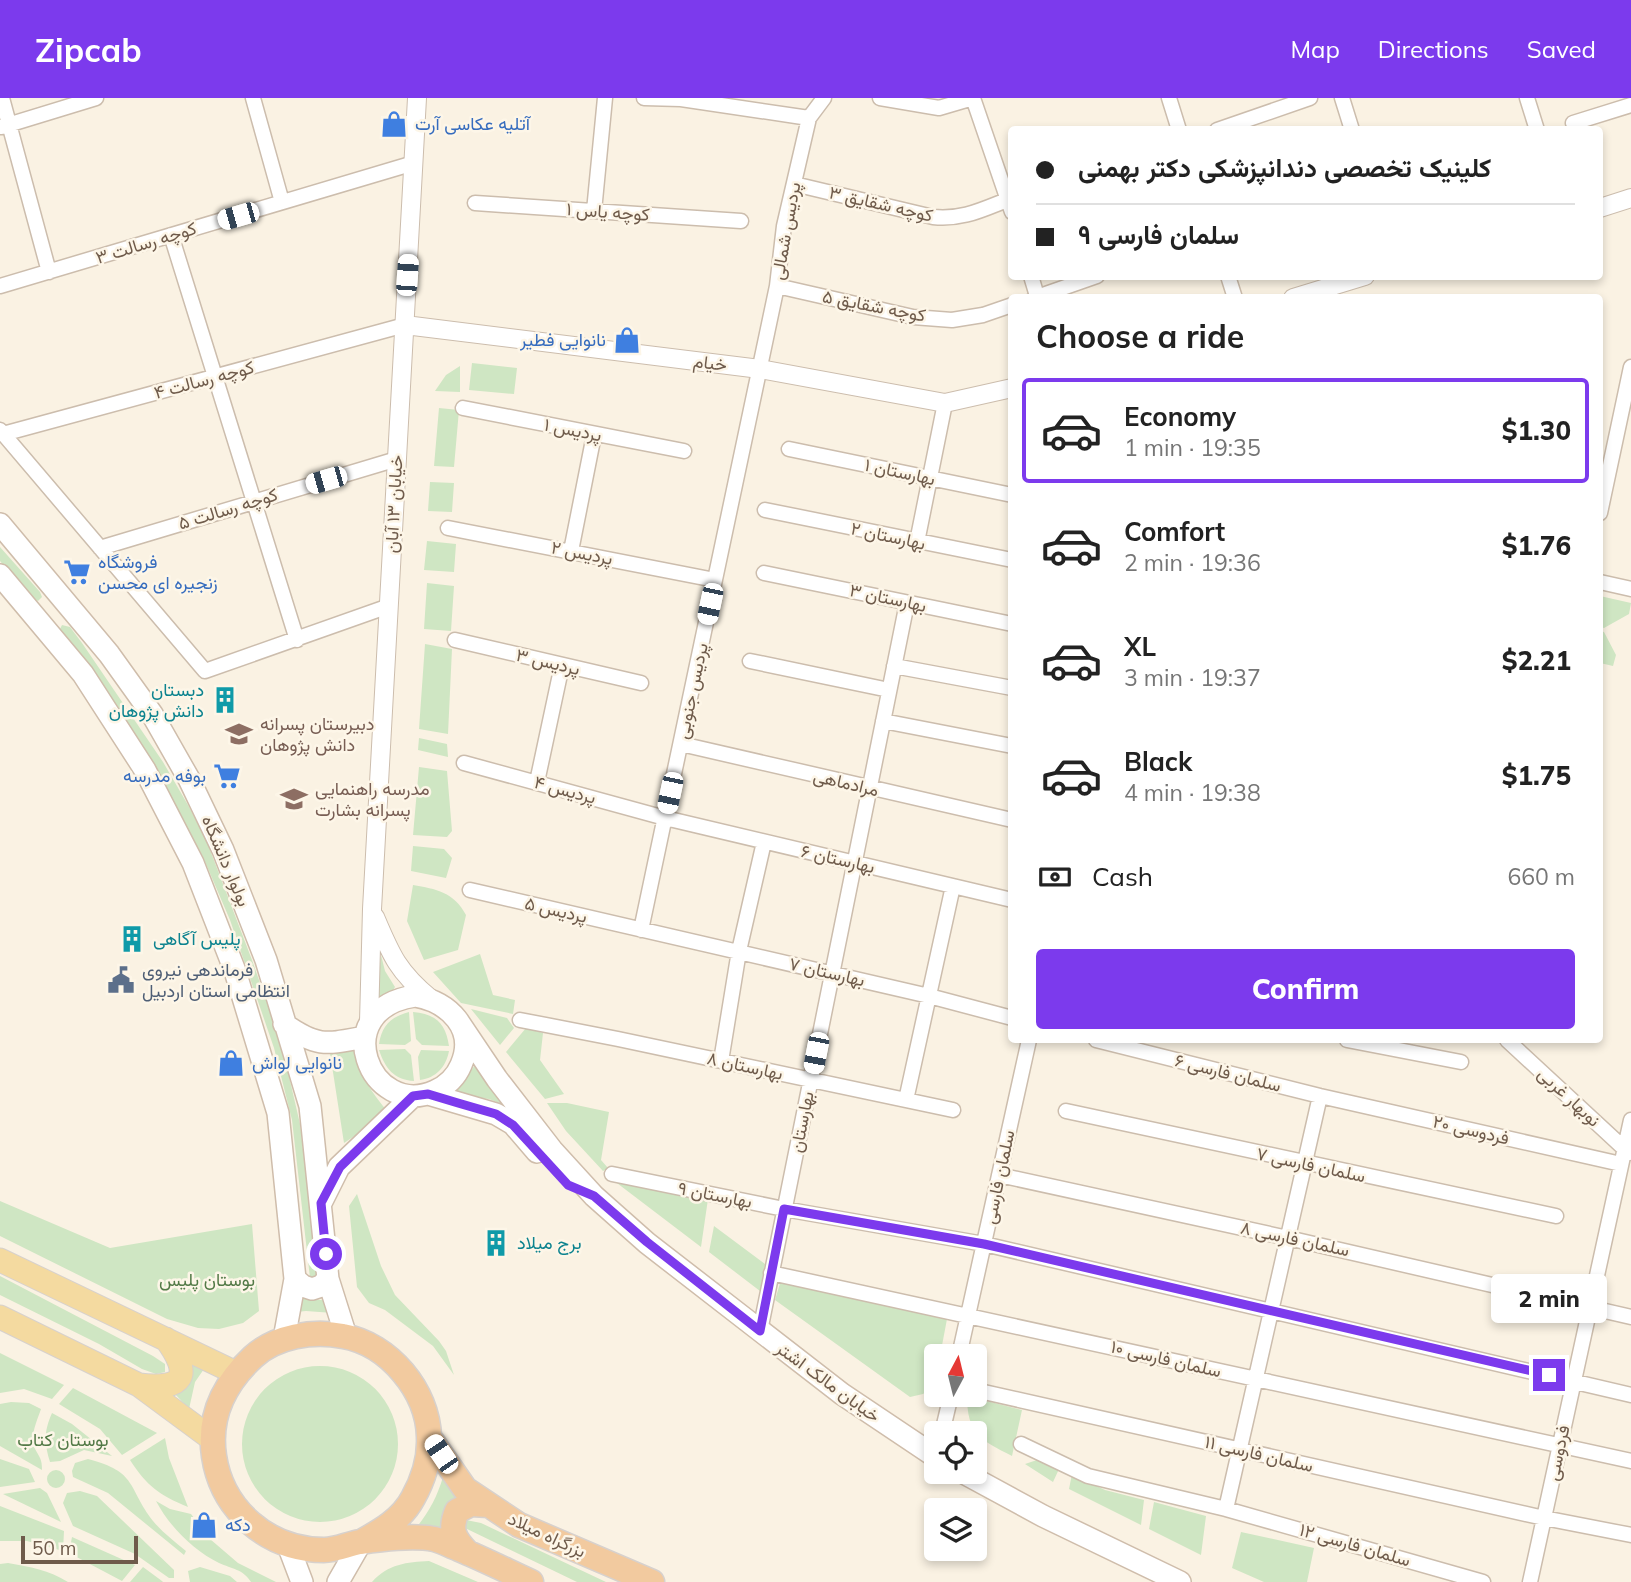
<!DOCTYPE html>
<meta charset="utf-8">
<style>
:root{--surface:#fff;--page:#f2f2f2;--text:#222;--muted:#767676;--line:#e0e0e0;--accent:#7c3aed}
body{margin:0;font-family:Mulish,Vazirmatn,sans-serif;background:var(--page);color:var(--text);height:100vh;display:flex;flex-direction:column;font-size:26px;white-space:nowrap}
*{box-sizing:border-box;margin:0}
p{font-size:23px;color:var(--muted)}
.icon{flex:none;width:38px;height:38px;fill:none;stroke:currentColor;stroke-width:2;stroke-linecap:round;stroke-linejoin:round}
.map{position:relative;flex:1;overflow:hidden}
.sheet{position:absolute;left:1008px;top:196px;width:595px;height:749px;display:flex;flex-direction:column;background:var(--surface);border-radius:7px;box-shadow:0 4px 10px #0003}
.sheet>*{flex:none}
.top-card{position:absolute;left:1008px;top:28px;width:595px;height:154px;border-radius:7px;box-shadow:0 4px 10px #0003;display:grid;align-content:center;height:154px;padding:0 28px;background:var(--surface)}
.needle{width:46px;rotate:7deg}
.controls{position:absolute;left:924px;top:1246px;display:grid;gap:14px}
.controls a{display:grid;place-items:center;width:63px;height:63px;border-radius:7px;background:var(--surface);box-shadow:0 4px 10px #0003;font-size:35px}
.scale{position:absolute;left:21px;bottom:18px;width:117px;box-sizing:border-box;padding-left:7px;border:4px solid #6f5b4b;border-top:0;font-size:19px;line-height:24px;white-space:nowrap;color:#6f5b4b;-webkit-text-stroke:5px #fdf6e8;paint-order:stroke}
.end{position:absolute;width:32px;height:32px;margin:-16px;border:9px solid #7c3aed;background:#fff;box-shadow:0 0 0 4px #fff}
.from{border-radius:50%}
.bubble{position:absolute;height:49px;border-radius:7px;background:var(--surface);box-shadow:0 4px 10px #0003;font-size:23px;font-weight:800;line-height:49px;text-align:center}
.car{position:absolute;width:21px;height:42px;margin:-21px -10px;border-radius:9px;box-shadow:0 0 5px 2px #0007;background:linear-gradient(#fff 24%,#345 0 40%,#fff 0 76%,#345 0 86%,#fff 0)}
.top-card b{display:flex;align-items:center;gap:24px;height:66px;font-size:26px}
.top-card b+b{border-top:2px solid var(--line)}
.top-card i{width:18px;height:18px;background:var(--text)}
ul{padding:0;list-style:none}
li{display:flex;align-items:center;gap:21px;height:105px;margin:0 14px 10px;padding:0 14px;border:4px solid transparent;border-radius:7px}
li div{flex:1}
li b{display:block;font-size:26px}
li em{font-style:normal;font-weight:800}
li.active{border-color:var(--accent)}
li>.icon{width:63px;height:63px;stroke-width:1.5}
h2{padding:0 28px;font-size:32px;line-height:84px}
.pay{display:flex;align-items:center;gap:18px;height:77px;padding:0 28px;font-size:26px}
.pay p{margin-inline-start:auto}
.primary-button{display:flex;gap:14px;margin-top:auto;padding:14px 28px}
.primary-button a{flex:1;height:80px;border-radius:7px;background:var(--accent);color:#fff;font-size:28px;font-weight:800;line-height:80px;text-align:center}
header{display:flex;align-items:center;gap:42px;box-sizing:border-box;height:98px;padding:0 35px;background:var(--accent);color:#fff}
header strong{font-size:33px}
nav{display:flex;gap:38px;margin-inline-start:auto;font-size:24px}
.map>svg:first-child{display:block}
.green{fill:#cfe6c3}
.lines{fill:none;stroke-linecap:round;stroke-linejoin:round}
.minor-casing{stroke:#ccbdad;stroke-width:17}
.tertiary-casing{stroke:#ccbdad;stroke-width:20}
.secondary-casing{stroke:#cfbdab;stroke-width:24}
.primary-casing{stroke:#d7d1cd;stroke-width:25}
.trunk-casing{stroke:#d7d1cd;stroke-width:27}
.minor{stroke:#fff;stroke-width:14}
.tertiary{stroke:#fff;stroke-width:18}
.secondary{stroke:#fff;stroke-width:21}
.primary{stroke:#f4daa0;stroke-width:23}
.trunk{stroke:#f2ca9f;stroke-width:24}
.route{stroke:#7c3aed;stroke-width:9}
.labels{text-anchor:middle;stroke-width:5;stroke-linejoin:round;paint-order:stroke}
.shop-label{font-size:18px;fill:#366cbe;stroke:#fdf6e8;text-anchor:start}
.street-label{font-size:18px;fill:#6f5b4b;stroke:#fdf6e8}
.culture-label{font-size:18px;fill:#0d838f;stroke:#fdf6e8;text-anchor:start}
.education-label{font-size:18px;fill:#785e54;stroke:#fdf6e8;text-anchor:start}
.service-label{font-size:18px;fill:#4e5e75;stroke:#fdf6e8;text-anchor:start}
.park-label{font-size:18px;fill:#537a47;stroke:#fdf6e8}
</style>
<header>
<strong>Zipcab</strong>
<nav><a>Map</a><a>Directions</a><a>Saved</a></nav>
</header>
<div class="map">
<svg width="1631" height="1484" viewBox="0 0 1631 1484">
<rect width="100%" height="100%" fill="#faf2e3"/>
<path class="green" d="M472 265 517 270 514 296 469 292Z
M460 268V294L435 293 446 277Z
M439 310 459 312 454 369 434 368Z
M430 384 454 385 452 414 428 413Z
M427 443 456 446 454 474 424 472Z
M0 449 40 494 42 499 38 503 30 499 0 463Z
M427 485 454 488 451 533 424 531Z
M1600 498 1631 505 1629 516 1604 530 1600 529Z
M62 527 70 529 82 545 163 664 188 707 207 744 252 862 282 948 300 1026 318 1181 310 1180 292 1022 274 950 230 822 203 759 168 693 141 650 63 539 60 531Z
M1600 533 1604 534 1616 557 1613 568 1600 565Z
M425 546 452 551 448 636 419 631Z
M419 640 447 646 448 659 418 652Z
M419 669 447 673 452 733 447 739 413 737Z
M413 748 444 751 452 760 446 780 411 773Z
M413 787C436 791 454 794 466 817L458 852 424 862 407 823Z
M480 856 493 897 515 902 513 916 461 905 433 874Z
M381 857 385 873 395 889 389 899 377 903Z
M471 911 507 920 514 930 500 947Z
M409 914 411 943 405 947 379 946C382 927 391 919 409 914Z
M413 914C436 916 446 926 449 948L422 947 416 941Z
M526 930 543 935 540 962 564 996 545 1001 506 954Z
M353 950C359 975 372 996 389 1015L344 1045 330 955Z
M405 951 411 957 414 983C394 982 385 970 379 952Z
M421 952 449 953C446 969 436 980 420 982L418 959Z
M475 967 507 1008 489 1001 453 997Z
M547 1005H567L609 1014 601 1062 608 1070 603 1073 566 1033Z
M609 1079 708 1101 701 1149Z
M357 1096 381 1168 395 1197 439 1243 446 1253 454 1277 433 1248 385 1212 369 1205 357 1189 349 1108Z
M0 1103 110 1150 252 1126 259 1213 243 1225 219 1231 198 1230 167 1221 0 1138Z
M714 1128 765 1166 760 1193 709 1154Z
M0 1178 153 1258 165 1266V1274L156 1276 142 1271 99 1246 0 1197Z
M781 1182 947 1221 940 1258H936L934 1288 923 1296 910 1299 775 1202Z
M299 1199 320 1202 330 1200 333 1215 306 1213 296 1214Z
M0 1255 64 1287 52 1301 24 1291 0 1295Z
M186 1265H201L204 1271 195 1284 189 1311 175 1296Z
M242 1346a78 78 0 1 1 156 0a78 78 0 1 1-156 0Z
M73 1290 157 1335 122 1357 100 1331 59 1306Z
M967 1298 1022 1312 1012 1358C981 1342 967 1336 967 1298Z
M11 1304 29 1305 41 1311C37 1323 29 1339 35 1351 40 1360 42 1361 42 1372L0 1348V1306Z
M52 1315 72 1326 112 1358 84 1352 60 1363 50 1364C44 1345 44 1333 52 1315Z
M165 1340 169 1360 188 1409C159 1397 147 1388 130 1362Z
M0 1361 29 1371 35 1384 0 1389Z
M88 1361C138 1374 127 1389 153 1423 162 1434 175 1444 186 1453L184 1457 108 1395 73 1379 72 1373 75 1365Z
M1037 1362 1049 1363 1060 1369 1053 1384 1025 1366Z
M47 1381a9 9 0 1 1 18 0a9 9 0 1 1-18 0Z
M1072 1376 1105 1392 1144 1402 1141 1427 1069 1391Z
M443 1379 461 1396C442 1408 446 1416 446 1437L416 1430C429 1414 437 1399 443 1379Z
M40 1390 47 1395 61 1424 3 1396Z
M80 1393 97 1398 174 1472V1480H169L135 1456 73 1428 63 1405 67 1395Z
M156 1403 170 1411 191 1416 210 1441 238 1465 276 1484H251C243 1471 232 1471 219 1465 194 1453 169 1428 156 1403Z
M1154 1404 1206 1418 1201 1457 1149 1431Z
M0 1408 64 1433 63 1453 27 1443H0Z
M466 1422 481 1425 606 1484H577L465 1430Z
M1241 1434 1314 1450 1307 1484H1264L1232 1470Z
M72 1439 135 1467 122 1483 69 1455Z
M429 1463 478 1484H372C388 1466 407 1464 429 1463Z
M8 1465C30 1469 49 1472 68 1484H0V1466Z
M143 1469 162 1483 163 1484H130Z
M200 1469 230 1478 237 1484H190L188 1473Z"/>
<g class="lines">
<defs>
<path id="minor" d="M2 0 49 174
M253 0 282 104
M644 0 681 1 809 20
M880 0 939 10 973 0
M973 0 1012 114
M1169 0 1179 32
M1342 0 1352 32
M1527 0 1537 32
M1573 25 1631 7
M1 29 96 0
M1217 32 1310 0
M794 86 933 119C964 122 983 111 1012 100
M475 105 741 123
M594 113 605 0
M171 137 297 542
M1031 178 1037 198
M1228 178 1235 200
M0 188 414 65
M777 188 913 219 952 222 983 217 1012 207
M1034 200 1097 178
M463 310 684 353
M0 332 205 573 389 508
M3 336 405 227
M789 351 1012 397
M765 412 1012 462
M1600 415 1631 269
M448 430 715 482
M917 444 945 305
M100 450 397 361
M571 453 594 337
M764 475 1012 526
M1600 484 1631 491
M455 542 641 585
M750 563 889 592
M894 568 1012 590
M883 623 1012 648
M681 646 1012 722
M464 665 665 720 1012 802
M537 684 562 567
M470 792 929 898 1012 920
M641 832 777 188 784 128 809 20 824 0
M520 922 618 941 953 1012
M1096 942 1320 998 1621 1066
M1347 942 1461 964
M1507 942 1629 1055
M721 963 739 853 764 744
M906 1002 953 788
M1066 1013 1556 1118
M612 1076 784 1111 984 1146 1631 1297
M999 1077 1288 1140 1631 1219
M771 1175 1631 1363
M760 1233 907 505
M959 1258 1029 942
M975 1292 1544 1420 1631 1437
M942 1335 951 1297
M1021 1346 1088 1378 1226 1411 1483 1484
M1226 1411 1320 998
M1530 1484 1631 1022"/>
<path id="tertiary" d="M1600 110 1631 100
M1293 200 1365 178
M405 227 760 271 945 305 1012 290
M375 819C391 857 398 874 431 901
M369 924 372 811 417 0"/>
<path id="secondary" d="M0 426 109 556 152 616 189 681 223 752 266 862 310 1008 328 1181 346 1238
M0 477 83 576 145 672 193 765 235 873 278 1015 295 1181 284 1241
M415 898C449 904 477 931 461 967 456 979 446 988 435 993 370 1022 326 911 415 898Z
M458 923 497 981 552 1052 594 1098 647 1145 842 1296 936 1359
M284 926C318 950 327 946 365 939
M428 996 496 1016 513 1026 537 1054
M321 1105 339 1069 413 998
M295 1181 303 1188 312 1191 321 1188 328 1181
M962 1374 1043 1418 1180 1484
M288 1447 302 1484
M338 1484 361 1444"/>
<path id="primary" d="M0 1162 236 1275
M0 1219 139 1287 212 1341
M139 1287C184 1292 193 1278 166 1241"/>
<path id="trunk" d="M429 1339 465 1391 519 1427 652 1484
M361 1444C381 1433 402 1421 413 1400 423 1382 430 1360 429 1339 428 1293 389 1246 343 1238 313 1232 276 1238 253 1259 225 1285 208 1318 214 1358 222 1412 268 1452 324 1452 336 1452 348 1446 360 1444 382 1441 412 1437 434 1441 442 1443 451 1448 459 1451 483 1461 507 1473 531 1484
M468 1455C454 1441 449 1432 457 1413L471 1406 489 1407"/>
</defs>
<use href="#minor" class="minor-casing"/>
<use href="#tertiary" class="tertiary-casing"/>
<use href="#secondary" class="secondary-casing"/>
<use href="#primary" class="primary-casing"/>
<use href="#trunk" class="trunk-casing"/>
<use href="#minor" class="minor"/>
<use href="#tertiary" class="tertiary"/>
<use href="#secondary" class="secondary"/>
<use href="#primary" class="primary"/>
<use href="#trunk" class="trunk"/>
</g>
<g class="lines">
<path class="route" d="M326 1156 321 1105 340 1069 413 998 428 996 458 1005 496 1016 513 1027 568 1087 594 1098 647 1144 760 1233 784 1111 984 1146 1549 1277"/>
</g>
<defs>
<symbol id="shop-bare" viewBox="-9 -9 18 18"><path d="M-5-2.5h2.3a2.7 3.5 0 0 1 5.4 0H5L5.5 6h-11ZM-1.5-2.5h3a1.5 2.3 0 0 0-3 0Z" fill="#3f7fe0" stroke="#fdf6e8" stroke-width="2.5" paint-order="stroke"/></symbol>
<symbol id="supermarket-bare" viewBox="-9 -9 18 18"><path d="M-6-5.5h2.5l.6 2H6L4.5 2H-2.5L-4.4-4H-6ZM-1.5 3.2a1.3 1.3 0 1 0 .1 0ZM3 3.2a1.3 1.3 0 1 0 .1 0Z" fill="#3f7fe0" stroke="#fdf6e8" stroke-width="2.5" paint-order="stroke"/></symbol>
<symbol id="building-bare" viewBox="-9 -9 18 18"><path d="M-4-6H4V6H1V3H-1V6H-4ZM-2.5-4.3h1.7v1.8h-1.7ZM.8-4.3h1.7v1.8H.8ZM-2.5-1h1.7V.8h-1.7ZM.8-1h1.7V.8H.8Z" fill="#0f9aa8" stroke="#fdf6e8" stroke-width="2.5" paint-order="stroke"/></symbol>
<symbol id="school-bare" viewBox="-9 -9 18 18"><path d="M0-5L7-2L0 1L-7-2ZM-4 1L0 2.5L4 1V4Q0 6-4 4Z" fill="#8d6e63" stroke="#fdf6e8" stroke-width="2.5" paint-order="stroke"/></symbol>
<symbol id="civic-bare" viewBox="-9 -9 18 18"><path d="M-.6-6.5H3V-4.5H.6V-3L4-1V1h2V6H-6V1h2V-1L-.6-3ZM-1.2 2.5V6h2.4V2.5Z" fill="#5c6f8a" stroke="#fdf6e8" stroke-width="2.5" paint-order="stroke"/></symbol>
</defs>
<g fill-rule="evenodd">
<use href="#shop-bare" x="375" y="7" width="38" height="38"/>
<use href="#shop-bare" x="608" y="223" width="38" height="38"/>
<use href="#supermarket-bare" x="58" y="455" width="38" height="38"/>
<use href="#building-bare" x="206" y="583" width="38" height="38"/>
<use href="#school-bare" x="220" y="617" width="38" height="38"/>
<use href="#supermarket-bare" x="208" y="659" width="38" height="38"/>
<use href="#school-bare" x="275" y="682" width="38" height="38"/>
<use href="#building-bare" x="113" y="822" width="38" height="38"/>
<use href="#civic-bare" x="102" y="863" width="38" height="38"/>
<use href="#shop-bare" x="212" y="946" width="38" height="38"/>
<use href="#building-bare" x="477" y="1126" width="38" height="38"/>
<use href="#shop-bare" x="185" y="1408" width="38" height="38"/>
</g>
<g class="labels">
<g class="shop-label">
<text x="415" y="32">آتلیه عکاسی آرت</text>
<text x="606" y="248" text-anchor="end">نانوایی فطیر</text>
<text x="98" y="470">فروشگاه<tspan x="98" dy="21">زنجیره ای محسن</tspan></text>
<text x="206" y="684" text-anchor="end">بوفه مدرسه</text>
<text x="252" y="971">نانوایی لواش</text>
<text x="225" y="1433">دکه</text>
</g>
<g class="street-label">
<text transform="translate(881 106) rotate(13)" y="6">کوچه شقایق ۳</text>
<text transform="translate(608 114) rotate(4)" y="6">کوچه یاس ۱</text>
<text transform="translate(786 133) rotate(-80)" y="6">پردیس شمالی</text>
<text transform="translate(146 145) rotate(-17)" y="6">کوچه رسالت ۳</text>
<text transform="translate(874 208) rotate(11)" y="6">کوچه شقایق ۵</text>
<text transform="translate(710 265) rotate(7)" y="6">خیام</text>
<text transform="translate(204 282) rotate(-15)" y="6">کوچه رسالت ۴</text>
<text transform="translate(573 332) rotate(11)" y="6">پردیس ۱</text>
<text transform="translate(900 374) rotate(12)" y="6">بهارستان ۱</text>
<text transform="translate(394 406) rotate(-87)" y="6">خیابان ۱۳ آبان</text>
<text transform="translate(228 411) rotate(-17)" y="6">کوچه رسالت ۵</text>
<text transform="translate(888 438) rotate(12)" y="6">بهارستان ۲</text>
<text transform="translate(582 455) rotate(11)" y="6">پردیس ۲</text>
<text transform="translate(888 500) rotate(12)" y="6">بهارستان ۳</text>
<text transform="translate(548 564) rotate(13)" y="6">پردیس ۳</text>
<text transform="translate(692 593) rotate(-78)" y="6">پردیس جنوبی</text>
<text transform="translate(846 685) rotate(13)" y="6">مرادماهی</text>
<text transform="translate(565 692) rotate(15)" y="6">پردیس ۴</text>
<text transform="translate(838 761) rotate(13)" y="6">بهارستان ۶</text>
<text transform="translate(226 763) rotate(67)" y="6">بولوار دانشگاه</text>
<text transform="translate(556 812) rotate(13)" y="6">پردیس ۵</text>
<text transform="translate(827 874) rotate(13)" y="6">بهارستان ۷</text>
<text transform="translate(745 968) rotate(12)" y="6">بهارستان ۸</text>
<text transform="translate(1228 975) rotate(14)" y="6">سلمان فارسی ۶</text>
<text transform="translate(1569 999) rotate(43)" y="6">نوبهار غربی</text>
<text transform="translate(802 1024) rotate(-79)" y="6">بهارستان</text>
<text transform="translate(1471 1032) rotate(13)" y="6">فردوسی ۲۰</text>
<text transform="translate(1311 1067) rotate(12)" y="6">سلمان فارسی ۷</text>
<text transform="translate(999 1079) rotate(-78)" y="6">سلمان فارسی</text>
<text transform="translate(715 1097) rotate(11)" y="6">بهارستان ۹</text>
<text transform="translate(1295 1141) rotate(12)" y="6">سلمان فارسی ۸</text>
<text transform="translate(1166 1261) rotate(13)" y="6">سلمان فارسی ۱۰</text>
<text transform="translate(828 1284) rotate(36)" y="6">خیابان مالک اشتر</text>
<text transform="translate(1558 1355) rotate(-78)" y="6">فردوسی</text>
<text transform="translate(1259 1356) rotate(13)" y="6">سلمان فارسی ۱۱</text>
<text transform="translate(547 1437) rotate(25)" y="6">بزرگراه میلاد</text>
<text transform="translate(1355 1447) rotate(16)" y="6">سلمان فارسی ۱۲</text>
</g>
<g class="culture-label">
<text x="204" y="598" text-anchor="end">دبستان<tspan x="204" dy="21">دانش پژوهان</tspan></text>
<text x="153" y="847">پلیس آگاهی</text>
<text x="517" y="1151">برج میلاد</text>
</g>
<g class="education-label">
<text x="260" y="632">دبیرستان پسرانه<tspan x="260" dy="21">دانش پژوهان</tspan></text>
<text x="315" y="697">مدرسه راهنمایی<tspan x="315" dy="21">پسرانه بشارت</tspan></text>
</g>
<g class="service-label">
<text x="142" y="878">فرماندهی نیروی<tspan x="142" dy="21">انتظامی استان اردبیل</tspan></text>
</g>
<g class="park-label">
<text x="207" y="1188">بوستان پلیس</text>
<text x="63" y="1348">بوستان کتاب</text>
</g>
</g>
</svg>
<div class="controls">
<a><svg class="needle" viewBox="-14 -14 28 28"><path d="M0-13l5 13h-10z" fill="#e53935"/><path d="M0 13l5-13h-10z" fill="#767676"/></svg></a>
<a><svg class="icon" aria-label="locate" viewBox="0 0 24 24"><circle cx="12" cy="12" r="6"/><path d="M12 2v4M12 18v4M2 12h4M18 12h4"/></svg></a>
<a><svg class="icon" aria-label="layers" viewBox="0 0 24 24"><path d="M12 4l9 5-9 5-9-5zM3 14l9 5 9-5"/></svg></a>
</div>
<div class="scale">50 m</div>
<i class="end from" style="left:326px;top:1156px"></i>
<i class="end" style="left:1549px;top:1277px"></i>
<div class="bubble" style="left:1491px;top:1176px;width:116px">2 min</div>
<i class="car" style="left:238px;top:118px;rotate:254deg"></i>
<i class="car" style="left:407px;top:177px;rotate:4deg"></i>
<i class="car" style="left:326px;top:382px;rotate:254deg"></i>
<i class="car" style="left:710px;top:506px;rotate:192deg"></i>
<i class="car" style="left:670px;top:695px;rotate:192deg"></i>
<i class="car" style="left:816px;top:955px;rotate:191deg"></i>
<i class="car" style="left:441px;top:1356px;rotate:326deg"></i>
<div class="top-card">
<b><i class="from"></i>کلینیک تخصصی دندانپزشکی دکتر بهمنی</b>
<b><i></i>سلمان فارسی ۹</b>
</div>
<section class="sheet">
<h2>Choose a ride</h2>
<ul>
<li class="active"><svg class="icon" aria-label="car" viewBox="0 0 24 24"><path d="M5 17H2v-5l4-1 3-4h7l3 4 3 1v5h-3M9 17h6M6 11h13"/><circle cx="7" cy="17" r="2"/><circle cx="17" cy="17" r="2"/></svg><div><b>Economy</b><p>1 min · 19:35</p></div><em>$1.30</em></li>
<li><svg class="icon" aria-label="car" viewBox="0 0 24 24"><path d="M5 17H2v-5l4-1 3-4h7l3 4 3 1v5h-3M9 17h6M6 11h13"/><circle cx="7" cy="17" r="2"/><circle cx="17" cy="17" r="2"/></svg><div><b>Comfort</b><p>2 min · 19:36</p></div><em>$1.76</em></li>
<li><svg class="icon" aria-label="car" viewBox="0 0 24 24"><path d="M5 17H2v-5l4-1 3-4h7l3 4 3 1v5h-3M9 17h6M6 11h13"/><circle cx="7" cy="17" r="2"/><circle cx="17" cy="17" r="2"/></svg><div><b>XL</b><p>3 min · 19:37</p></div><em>$2.21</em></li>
<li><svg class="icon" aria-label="car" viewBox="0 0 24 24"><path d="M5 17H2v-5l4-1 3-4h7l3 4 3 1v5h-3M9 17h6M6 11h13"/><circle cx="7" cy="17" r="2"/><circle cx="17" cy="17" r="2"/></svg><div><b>Black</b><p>4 min · 19:38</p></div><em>$1.75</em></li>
</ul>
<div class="pay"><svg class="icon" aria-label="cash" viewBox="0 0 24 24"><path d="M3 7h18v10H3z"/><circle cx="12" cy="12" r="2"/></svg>Cash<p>660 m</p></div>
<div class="primary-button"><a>Confirm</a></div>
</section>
</div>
